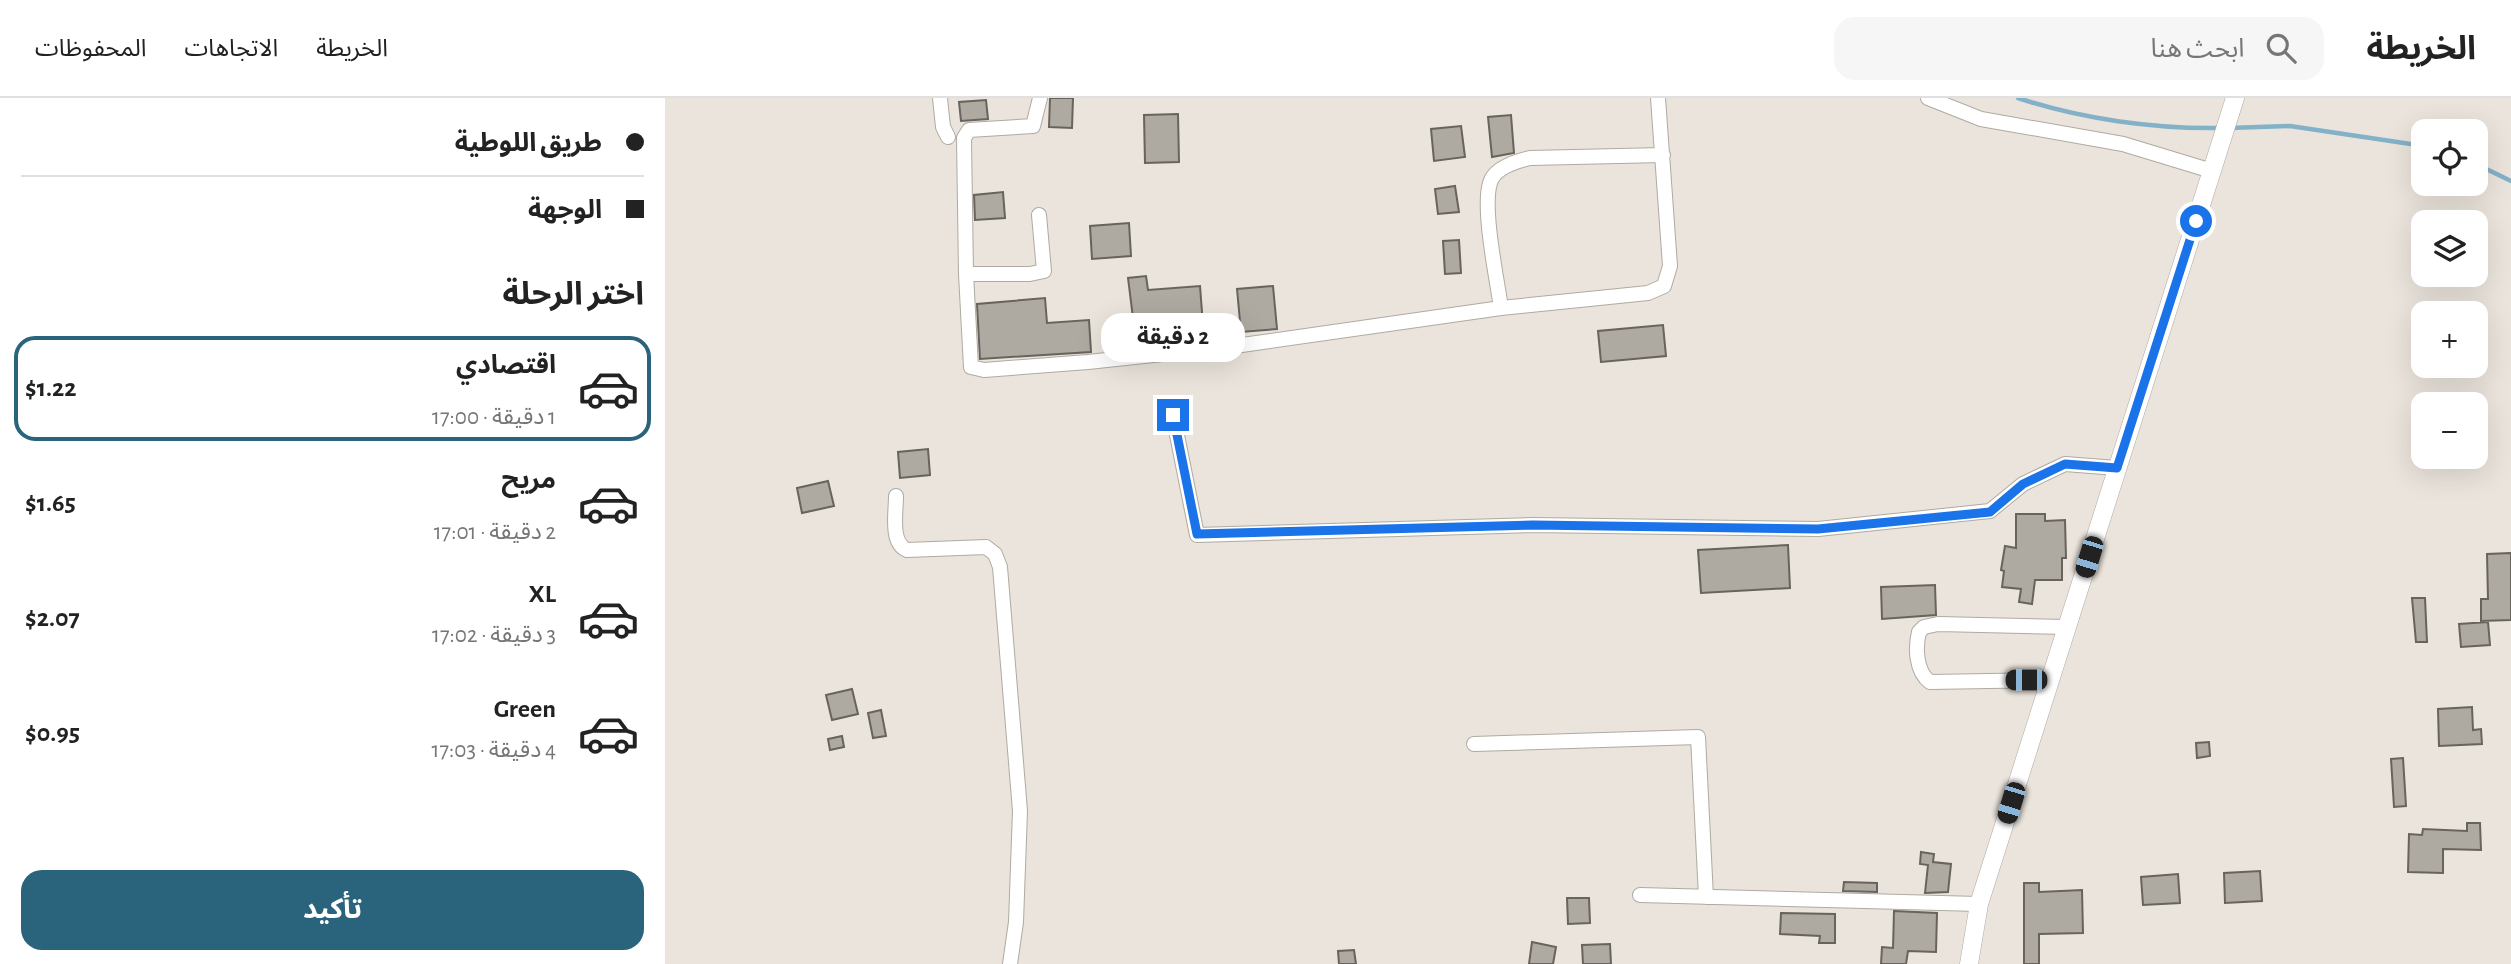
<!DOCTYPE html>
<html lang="ar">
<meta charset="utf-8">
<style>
:root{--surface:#fff;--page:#f6f6f6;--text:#222;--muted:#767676;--line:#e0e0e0;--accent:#2a637c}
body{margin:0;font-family:"Alegreya Sans","Noto Sans Arabic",sans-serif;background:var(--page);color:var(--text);direction:rtl;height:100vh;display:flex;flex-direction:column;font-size:26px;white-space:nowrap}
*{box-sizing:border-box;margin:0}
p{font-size:23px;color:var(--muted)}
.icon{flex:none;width:38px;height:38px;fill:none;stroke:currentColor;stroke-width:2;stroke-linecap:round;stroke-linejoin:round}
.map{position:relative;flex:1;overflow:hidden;direction:ltr}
.drawer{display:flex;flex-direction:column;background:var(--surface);width:665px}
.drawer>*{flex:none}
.banner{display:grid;align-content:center;height:154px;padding:0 21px;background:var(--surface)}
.tools{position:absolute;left:1746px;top:21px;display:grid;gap:14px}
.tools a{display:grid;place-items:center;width:77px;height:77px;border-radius:14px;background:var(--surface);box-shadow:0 7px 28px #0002;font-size:35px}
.end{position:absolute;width:32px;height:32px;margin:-16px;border:9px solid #1a73e8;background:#fff;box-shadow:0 0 0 4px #fff}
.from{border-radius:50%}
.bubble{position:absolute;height:49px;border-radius:21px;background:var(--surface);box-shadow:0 7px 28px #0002;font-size:23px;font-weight:700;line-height:49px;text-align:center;direction:rtl}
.car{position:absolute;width:21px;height:42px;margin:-21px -10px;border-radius:9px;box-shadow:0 0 5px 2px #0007;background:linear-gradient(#222 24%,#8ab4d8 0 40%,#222 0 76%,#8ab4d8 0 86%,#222 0)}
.banner b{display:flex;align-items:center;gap:24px;height:66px;font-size:26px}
.banner b+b{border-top:2px solid var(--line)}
.banner i{width:18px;height:18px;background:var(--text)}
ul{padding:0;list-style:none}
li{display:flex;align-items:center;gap:21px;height:105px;margin:0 14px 10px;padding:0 7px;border:4px solid transparent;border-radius:21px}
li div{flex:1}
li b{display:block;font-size:26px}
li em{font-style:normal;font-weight:700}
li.current{border-color:var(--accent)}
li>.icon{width:63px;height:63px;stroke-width:1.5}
h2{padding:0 21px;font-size:32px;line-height:84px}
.action{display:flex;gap:14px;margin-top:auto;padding:14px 21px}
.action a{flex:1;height:80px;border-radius:21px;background:var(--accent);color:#fff;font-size:28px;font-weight:700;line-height:80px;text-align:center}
header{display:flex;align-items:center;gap:42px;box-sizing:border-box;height:98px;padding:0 35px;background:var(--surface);border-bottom:2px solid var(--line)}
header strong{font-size:33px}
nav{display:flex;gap:38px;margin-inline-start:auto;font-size:24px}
.search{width:490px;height:63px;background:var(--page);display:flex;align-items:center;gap:18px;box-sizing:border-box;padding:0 24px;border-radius:21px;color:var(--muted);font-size:26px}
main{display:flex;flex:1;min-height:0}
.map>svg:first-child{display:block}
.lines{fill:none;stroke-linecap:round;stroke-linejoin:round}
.stream{stroke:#83b1c8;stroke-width:4.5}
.building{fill:#aea9a1;stroke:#68635c;stroke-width:2}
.minor-casing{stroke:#afaaa2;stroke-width:16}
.major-casing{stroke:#afaaa2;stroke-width:19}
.minor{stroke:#fff;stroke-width:14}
.major{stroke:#fff;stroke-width:18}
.route{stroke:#1a73e8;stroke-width:9}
</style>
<header>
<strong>الخريطة</strong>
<div class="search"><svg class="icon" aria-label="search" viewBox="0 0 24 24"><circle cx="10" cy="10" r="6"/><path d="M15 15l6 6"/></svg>ابحث هنا</div>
<nav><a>الخريطة</a><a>الاتجاهات</a><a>المحفوظات</a></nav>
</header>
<main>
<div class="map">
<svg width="1846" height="866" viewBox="0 0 1846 866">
<rect width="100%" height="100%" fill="#eae4dc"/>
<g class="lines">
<path class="stream" d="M1353 0C1416 21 1489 31 1555 30
M1564 30 1625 28 1759 48
M1811 66 1846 83"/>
</g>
<path class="building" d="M385 0H408L407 30 384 29Z
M321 2 323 21 296 23 294 4Z
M513 16 514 64 480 65 479 17Z
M846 17 849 55 827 59 823 19Z
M796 28 800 59 769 63 766 31Z
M790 88 794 114 773 116 770 91Z
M338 94 340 120 310 122 309 97Z
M464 125 466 158 427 161 425 128Z
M794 142 796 175 780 176 778 143Z
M481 178 483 192 535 188 538 227 487 231 488 234 470 236 463 180Z
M608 188 612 231 576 234 572 191Z
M380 200 382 225 424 222 426 254 315 261 312 206Z
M998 227 1001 258 936 264 933 233Z
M263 351 265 377 235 380 233 354Z
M163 383 169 408 137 415 132 390Z
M1351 416H1380V423L1400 422 1401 460H1397V482H1370L1367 506 1354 504 1356 491 1337 489 1339 473 1336 472 1340 448 1351 450Z
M1123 447 1125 490 1036 495 1033 452Z
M1846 455V522L1816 523V501H1823L1822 456Z
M1270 487 1271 517 1217 521 1216 489Z
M1747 500H1760L1762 544H1751Z
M1823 524 1825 547 1796 549 1794 526Z
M187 591 193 616 167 622 161 597Z
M1807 609 1808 632 1816 631 1817 646 1774 648 1773 611Z
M216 612 221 638 208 640 203 615Z
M177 638 179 649 165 652 163 641Z
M1544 644 1545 658 1532 660 1531 645Z
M1738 660 1741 708 1729 709 1726 661Z
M1802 725H1815L1816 752 1778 751V775L1743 774 1744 736 1757 737 1758 731 1802 733Z
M1256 754 1269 756 1268 764 1286 766 1283 794 1260 795 1263 767 1255 766Z
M1595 773 1597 803 1560 805 1559 775Z
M1513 776 1515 805 1478 807 1476 779Z
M1179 784 1212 785V794L1178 793Z
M1359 785H1374V794L1417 792 1418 835 1374 836V866H1359Z
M902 800H924L925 825 903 826Z
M1229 813 1272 815 1271 854 1243 853 1241 866H1216L1217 849 1228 850Z
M1116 815 1170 816V845H1154L1155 838 1115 836Z
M867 844 891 849 888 866H864Z
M945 846 946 866H918L917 847Z
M689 852 691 866H674L673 853Z"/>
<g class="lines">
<defs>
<path id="minor" d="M275 0 278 29 283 39
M1263 0 1316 21 1458 46 1547 73
M374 117 379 173 365 176H301L306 269 319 272 423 264 563 249 836 210 983 195 999 188 1005 168 993 0
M301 176 299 40 304 32 368 28 375 0
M836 210C832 181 817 111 825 85 829 70 852 63 865 60L998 57
M508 317 532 437 868 427 1153 431 1325 413 1358 386 1400 366 1452 370
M231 398C231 415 225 445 242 452L321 449 330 456 335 469 355 713 351 824 345 866
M1384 582 1265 584C1251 574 1250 550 1254 534L1259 529 1273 526 1402 529
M809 646 1033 639 1041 799
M975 797 1314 806"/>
<path id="major" d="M1304 866 1314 806 1570 0"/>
</defs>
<use href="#minor" class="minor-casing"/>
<use href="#major" class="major-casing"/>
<use href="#minor" class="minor"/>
<use href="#major" class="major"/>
</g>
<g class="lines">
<path class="route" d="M508 317 532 436 868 427 1153 431 1325 414 1358 386 1400 366 1452 370 1531 123"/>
</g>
</svg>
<div class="tools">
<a><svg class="icon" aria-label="locate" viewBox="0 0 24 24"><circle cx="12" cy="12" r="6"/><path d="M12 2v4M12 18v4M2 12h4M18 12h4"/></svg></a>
<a><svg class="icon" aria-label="layers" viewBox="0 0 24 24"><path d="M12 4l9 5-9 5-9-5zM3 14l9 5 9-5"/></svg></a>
<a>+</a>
<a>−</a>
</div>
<i class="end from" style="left:1531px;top:123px"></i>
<i class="end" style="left:508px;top:317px"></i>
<div class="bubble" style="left:436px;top:215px;width:144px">2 دقيقة</div>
<i class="car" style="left:1424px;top:459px;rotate:197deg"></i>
<i class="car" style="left:1361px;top:582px;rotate:270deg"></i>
<i class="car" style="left:1346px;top:705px;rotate:197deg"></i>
</div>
<section class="drawer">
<div class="banner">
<b><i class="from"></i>طريق اللوطية</b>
<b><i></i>الوجهة</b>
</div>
<h2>اختر الرحلة</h2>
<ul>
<li class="current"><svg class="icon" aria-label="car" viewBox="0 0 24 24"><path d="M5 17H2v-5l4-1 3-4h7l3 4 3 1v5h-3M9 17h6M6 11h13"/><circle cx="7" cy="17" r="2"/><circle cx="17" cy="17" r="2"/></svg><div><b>اقتصادي</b><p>1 دقيقة · 17:00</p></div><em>$1.22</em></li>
<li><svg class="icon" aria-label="car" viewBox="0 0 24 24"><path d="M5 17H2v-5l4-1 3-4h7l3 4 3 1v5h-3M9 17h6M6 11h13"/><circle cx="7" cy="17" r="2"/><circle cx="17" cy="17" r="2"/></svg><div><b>مريح</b><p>2 دقيقة · 17:01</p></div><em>$1.65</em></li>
<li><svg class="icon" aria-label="car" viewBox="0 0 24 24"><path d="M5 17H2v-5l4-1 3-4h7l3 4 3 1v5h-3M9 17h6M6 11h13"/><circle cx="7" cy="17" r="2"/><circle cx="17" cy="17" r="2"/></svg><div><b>XL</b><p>3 دقيقة · 17:02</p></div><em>$2.07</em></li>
<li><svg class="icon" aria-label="car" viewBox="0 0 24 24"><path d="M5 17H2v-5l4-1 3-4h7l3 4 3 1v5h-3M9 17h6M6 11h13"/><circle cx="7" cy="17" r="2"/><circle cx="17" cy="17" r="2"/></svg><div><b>Green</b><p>4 دقيقة · 17:03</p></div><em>$0.95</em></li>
</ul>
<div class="action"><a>تأكيد</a></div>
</section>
</main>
